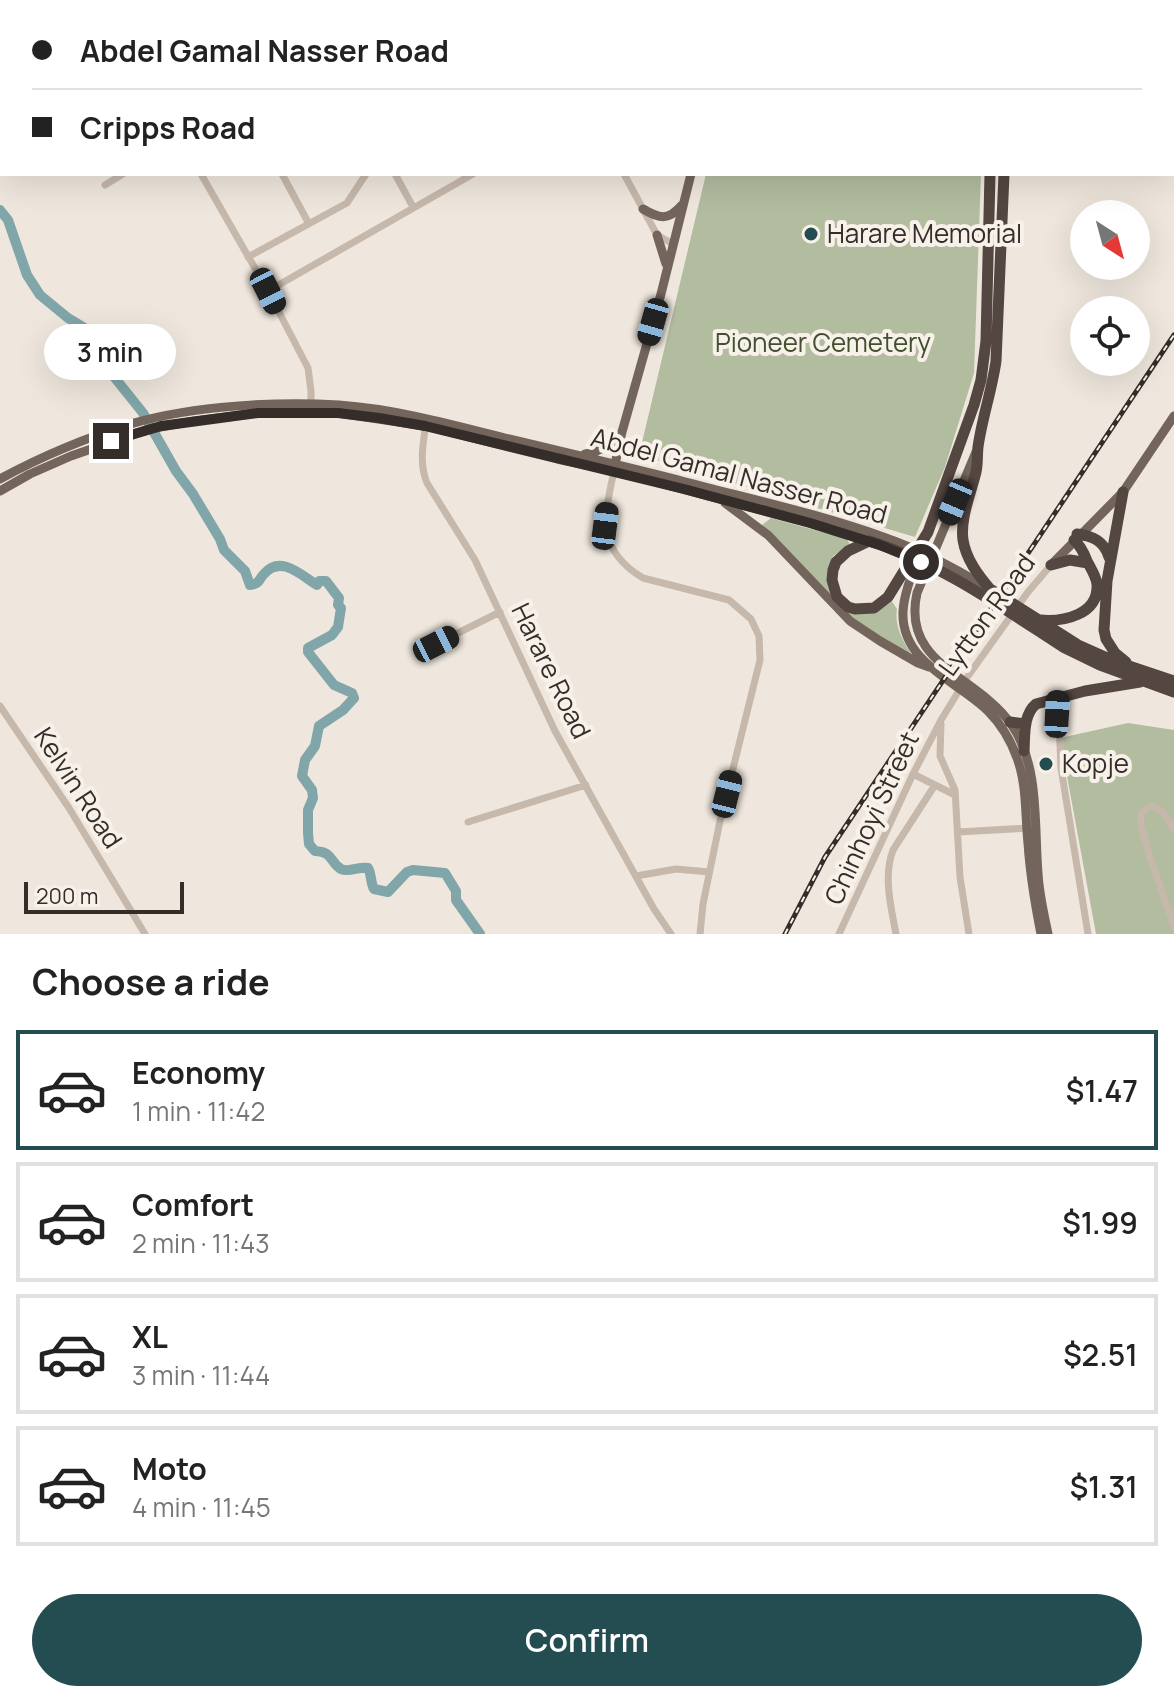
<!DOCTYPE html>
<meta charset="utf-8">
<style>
:root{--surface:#fff;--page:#f2f2f2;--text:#222;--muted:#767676;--line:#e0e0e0;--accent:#244d51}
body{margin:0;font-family:Manrope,sans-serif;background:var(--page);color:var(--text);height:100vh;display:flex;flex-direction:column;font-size:30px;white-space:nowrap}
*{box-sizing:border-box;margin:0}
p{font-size:26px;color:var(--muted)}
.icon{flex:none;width:44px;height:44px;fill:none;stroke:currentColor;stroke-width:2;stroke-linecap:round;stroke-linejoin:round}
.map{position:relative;height:934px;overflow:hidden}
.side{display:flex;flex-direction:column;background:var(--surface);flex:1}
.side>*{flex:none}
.top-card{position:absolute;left:0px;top:0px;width:1174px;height:176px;box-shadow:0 8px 32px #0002;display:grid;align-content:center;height:176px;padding:0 32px;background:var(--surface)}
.needle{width:52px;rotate:144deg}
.fabs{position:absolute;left:1070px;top:200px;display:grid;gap:16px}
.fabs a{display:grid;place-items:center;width:80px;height:80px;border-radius:50%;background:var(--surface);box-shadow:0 8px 32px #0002;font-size:40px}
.scale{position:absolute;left:24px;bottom:20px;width:160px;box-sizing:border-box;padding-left:8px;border:4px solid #342d29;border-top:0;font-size:22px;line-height:28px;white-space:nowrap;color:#342d29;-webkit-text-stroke:6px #f7f1e9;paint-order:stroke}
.end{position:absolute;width:36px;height:36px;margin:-18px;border:10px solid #342d29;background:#fff;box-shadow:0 0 0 4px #fff}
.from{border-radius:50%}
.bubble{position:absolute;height:56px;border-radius:28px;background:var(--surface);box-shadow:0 8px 32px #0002;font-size:26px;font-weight:600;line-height:56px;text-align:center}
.car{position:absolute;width:24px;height:48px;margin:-24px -12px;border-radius:10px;box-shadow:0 0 6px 2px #0007;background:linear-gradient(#222 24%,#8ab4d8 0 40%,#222 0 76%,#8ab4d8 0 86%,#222 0)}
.top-card b{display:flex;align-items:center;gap:28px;height:76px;font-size:30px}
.top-card b+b{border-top:2px solid var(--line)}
.top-card i{width:20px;height:20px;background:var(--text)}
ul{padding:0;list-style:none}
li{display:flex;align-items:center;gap:24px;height:120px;margin:0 16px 12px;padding:0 16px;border:4px solid var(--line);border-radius:0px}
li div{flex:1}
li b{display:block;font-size:30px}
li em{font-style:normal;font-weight:600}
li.on{border-color:var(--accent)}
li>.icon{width:72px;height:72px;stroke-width:1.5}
h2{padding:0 32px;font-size:36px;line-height:96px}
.cta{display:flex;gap:16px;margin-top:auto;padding:16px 32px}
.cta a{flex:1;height:92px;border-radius:48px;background:var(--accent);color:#fff;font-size:32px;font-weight:600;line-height:92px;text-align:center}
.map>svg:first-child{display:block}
.green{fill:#b2bc9f}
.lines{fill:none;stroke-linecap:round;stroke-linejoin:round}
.river{stroke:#80a6a9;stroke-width:10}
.minor{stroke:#c6b8ab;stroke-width:7}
.major{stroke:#74655c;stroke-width:9}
.highway{stroke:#544741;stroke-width:11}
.rail-casing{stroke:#342d29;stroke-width:5}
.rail{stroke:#f7f1e9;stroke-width:2;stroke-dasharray:6;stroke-linecap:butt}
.route{stroke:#342d29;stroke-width:10}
.poi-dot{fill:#244d51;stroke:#f7f1e9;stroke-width:3}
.labels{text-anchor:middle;stroke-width:8;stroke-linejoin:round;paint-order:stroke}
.poi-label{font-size:26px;fill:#342d29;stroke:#f7f1e9;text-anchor:start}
.park-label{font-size:26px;fill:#435030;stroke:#f7f1e9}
.street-label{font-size:26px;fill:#342d29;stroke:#f7f1e9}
</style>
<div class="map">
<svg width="1174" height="934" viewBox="0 0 1174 934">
<rect width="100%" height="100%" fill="#efe7dd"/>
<path class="green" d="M540 0H683L684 2H541Z
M748 0H976V2H747Z
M706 174H981L974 373 945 467 915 537 639 455Z
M771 518 847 539 850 545 833 556 827 578 851 611 891 600 897 609C894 628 904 643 914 658L851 618 762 525Z
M1128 723 1174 730V934H1096L1060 738Z"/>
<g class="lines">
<path class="river" d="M0 210 8 220 27 275 40 295 68 318 83 327 92 335 111 373 143 413 176 471 193 494 220 539 224 550 245 571 250 585C260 584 258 580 264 574 281 554 302 576 317 585L319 581H326L339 598 338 605 341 608 338 627 332 635 308 648V652L334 685 352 693 354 698 343 710 319 726 315 746 305 760 302 776 312 790 313 798 308 810V833L309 844 315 851C334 852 330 863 341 869 349 873 359 866 368 868 372 875 370 882 374 889L388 892 407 872 413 870 445 873 456 891V900L480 934"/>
<path class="minor" d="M104 0 105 2
M258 0 259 2
M294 0 295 2
M529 0 530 2
M432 2 435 0
M1115 2 1117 0
M201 174 268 291 308 368 311 391V412
M282 174 309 224
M395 174 413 207
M624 174 657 235 673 244
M105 185 123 174
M248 257 347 203 366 174
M268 291 473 174
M426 424C423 443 419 464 427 483L475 560 555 731 654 909 671 934
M614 471C604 517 596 550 643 578L729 600 751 619 759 636 760 660 720 821 703 904 700 934
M436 644 500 612
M1058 698 1061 768 1088 934
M0 706 69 808 145 934
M941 724 940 756 955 790 960 877 969 934
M913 774 955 795
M468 822 586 785
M1174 830C1168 820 1162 806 1149 806L1141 814V825L1149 854 1174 927
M958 832 1029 828
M636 876 676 869 709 872
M839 934 913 774 941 720 968 676 1028 592 1051 565
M896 934C891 907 883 877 893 850L935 785"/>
<path class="major" d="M736 2 737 0
M643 209C660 219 668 221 682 205
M657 235 666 264
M976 452 917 593C901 665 977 675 1011 724 1040 765 1034 825 1038 873 1039 894 1044 914 1048 934
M585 454C601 452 611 443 622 432
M614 469 622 432 661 294 691 174
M0 479C42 456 88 437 134 423 194 406 276 401 339 405 395 409 450 424 505 438 564 452 623 466 682 481 750 499 820 514 886 538 920 550 953 567 984 586
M0 491 30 474 71 456 149 429 194 421 258 413H338L425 426 557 459 614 471 810 523 869 541
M725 503 768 535 850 621 880 641 918 663 929 667
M920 554C913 572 904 592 903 612 901 663 959 682 988 711 1001 724 1011 741 1017 758 1027 784 1025 815 1028 843 1030 874 1035 904 1041 934
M1051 565 1123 492 1174 416"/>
<path class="highway" d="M1001 0V2
M985 2 987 0
M990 174 986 341 981 380 974 405 928 532 888 597 874 608 855 609 848 607 837 597 832 580 833 570 836 562 848 551 869 541C940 563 1001 607 1063 647L1100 665 1174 692
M1004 174 996 361C992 390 982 418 978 447 977 455 978 463 976 472 971 493 960 518 963 540 966 559 978 575 990 589L1078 645 1114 661 1174 681
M1123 492 1107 581 1104 630 1106 639 1115 653 1126 662
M1077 534C1093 536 1104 541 1109 557
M1051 565 1070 560 1088 563
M1040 620C1063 622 1099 615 1097 584 1096 576 1091 569 1087 561 1084 553 1081 546 1074 540
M1010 722 1026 724
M1024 751C1025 735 1023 715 1036 704L1085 691 1140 682"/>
<defs>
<path id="rail" d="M785 934 825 857 1174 335"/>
</defs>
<use href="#rail" class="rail-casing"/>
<use href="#rail" class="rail"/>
</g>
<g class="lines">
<path class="route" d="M111 441 161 426 258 413H338L379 418 425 426 684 489 810 523 880 545 921 562"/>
</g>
<g class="poi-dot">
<circle cx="811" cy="234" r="8"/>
<circle cx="1046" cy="764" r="8"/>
</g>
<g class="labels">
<g class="poi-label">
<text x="827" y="243">Harare Memorial</text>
<text x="1062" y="773">Kopje</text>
</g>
<g class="park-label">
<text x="823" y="352">Pioneer Cemetery</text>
</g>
<g class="street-label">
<text transform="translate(739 476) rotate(15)" y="9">Abdel Gamal Nasser Road</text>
<text transform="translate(987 615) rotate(-54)" y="9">Lytton Road</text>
<text transform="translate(551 671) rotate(64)" y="9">Harare Road</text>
<text transform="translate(78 788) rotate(57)" y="9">Kelvin Road</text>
<text transform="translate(872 818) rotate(-65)" y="9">Chinhoyi Street</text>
</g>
</g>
</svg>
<div class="fabs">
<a><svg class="needle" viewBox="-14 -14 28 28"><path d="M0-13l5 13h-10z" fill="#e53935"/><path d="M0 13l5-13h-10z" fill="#767676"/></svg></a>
<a><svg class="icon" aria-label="locate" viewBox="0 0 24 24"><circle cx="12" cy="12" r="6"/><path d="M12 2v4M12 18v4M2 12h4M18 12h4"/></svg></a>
</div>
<div class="scale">200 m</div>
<i class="end from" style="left:921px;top:562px"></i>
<i class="end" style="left:111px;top:441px"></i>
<div class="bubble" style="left:44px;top:324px;width:132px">3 min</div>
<i class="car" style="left:268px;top:291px;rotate:153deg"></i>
<i class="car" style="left:653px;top:322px;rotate:196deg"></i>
<i class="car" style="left:955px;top:502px;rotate:203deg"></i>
<i class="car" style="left:605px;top:526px;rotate:7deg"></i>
<i class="car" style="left:436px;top:644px;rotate:63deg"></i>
<i class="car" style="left:1057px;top:714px;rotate:3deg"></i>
<i class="car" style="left:727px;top:794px;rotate:14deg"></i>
<div class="top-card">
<b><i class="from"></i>Abdel Gamal Nasser Road</b>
<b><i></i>Cripps Road</b>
</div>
</div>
<section class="side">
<h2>Choose a ride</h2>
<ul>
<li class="on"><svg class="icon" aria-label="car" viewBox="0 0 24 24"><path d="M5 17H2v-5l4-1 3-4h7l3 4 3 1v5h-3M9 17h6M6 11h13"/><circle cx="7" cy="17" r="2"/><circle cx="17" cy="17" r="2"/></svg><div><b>Economy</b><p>1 min · 11:42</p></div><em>$1.47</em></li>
<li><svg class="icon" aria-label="car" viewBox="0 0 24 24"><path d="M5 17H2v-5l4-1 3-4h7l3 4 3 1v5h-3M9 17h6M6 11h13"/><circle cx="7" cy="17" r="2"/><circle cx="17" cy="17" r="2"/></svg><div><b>Comfort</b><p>2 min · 11:43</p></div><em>$1.99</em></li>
<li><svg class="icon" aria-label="car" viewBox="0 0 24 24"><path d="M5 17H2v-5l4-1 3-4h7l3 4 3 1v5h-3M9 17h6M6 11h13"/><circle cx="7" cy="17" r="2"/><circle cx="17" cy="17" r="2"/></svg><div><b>XL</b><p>3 min · 11:44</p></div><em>$2.51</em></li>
<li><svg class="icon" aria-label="car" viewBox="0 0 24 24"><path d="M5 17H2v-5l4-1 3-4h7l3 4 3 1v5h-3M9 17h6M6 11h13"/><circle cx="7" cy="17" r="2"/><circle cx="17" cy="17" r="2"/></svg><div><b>Moto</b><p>4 min · 11:45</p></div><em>$1.31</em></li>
</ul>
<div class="cta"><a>Confirm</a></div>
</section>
